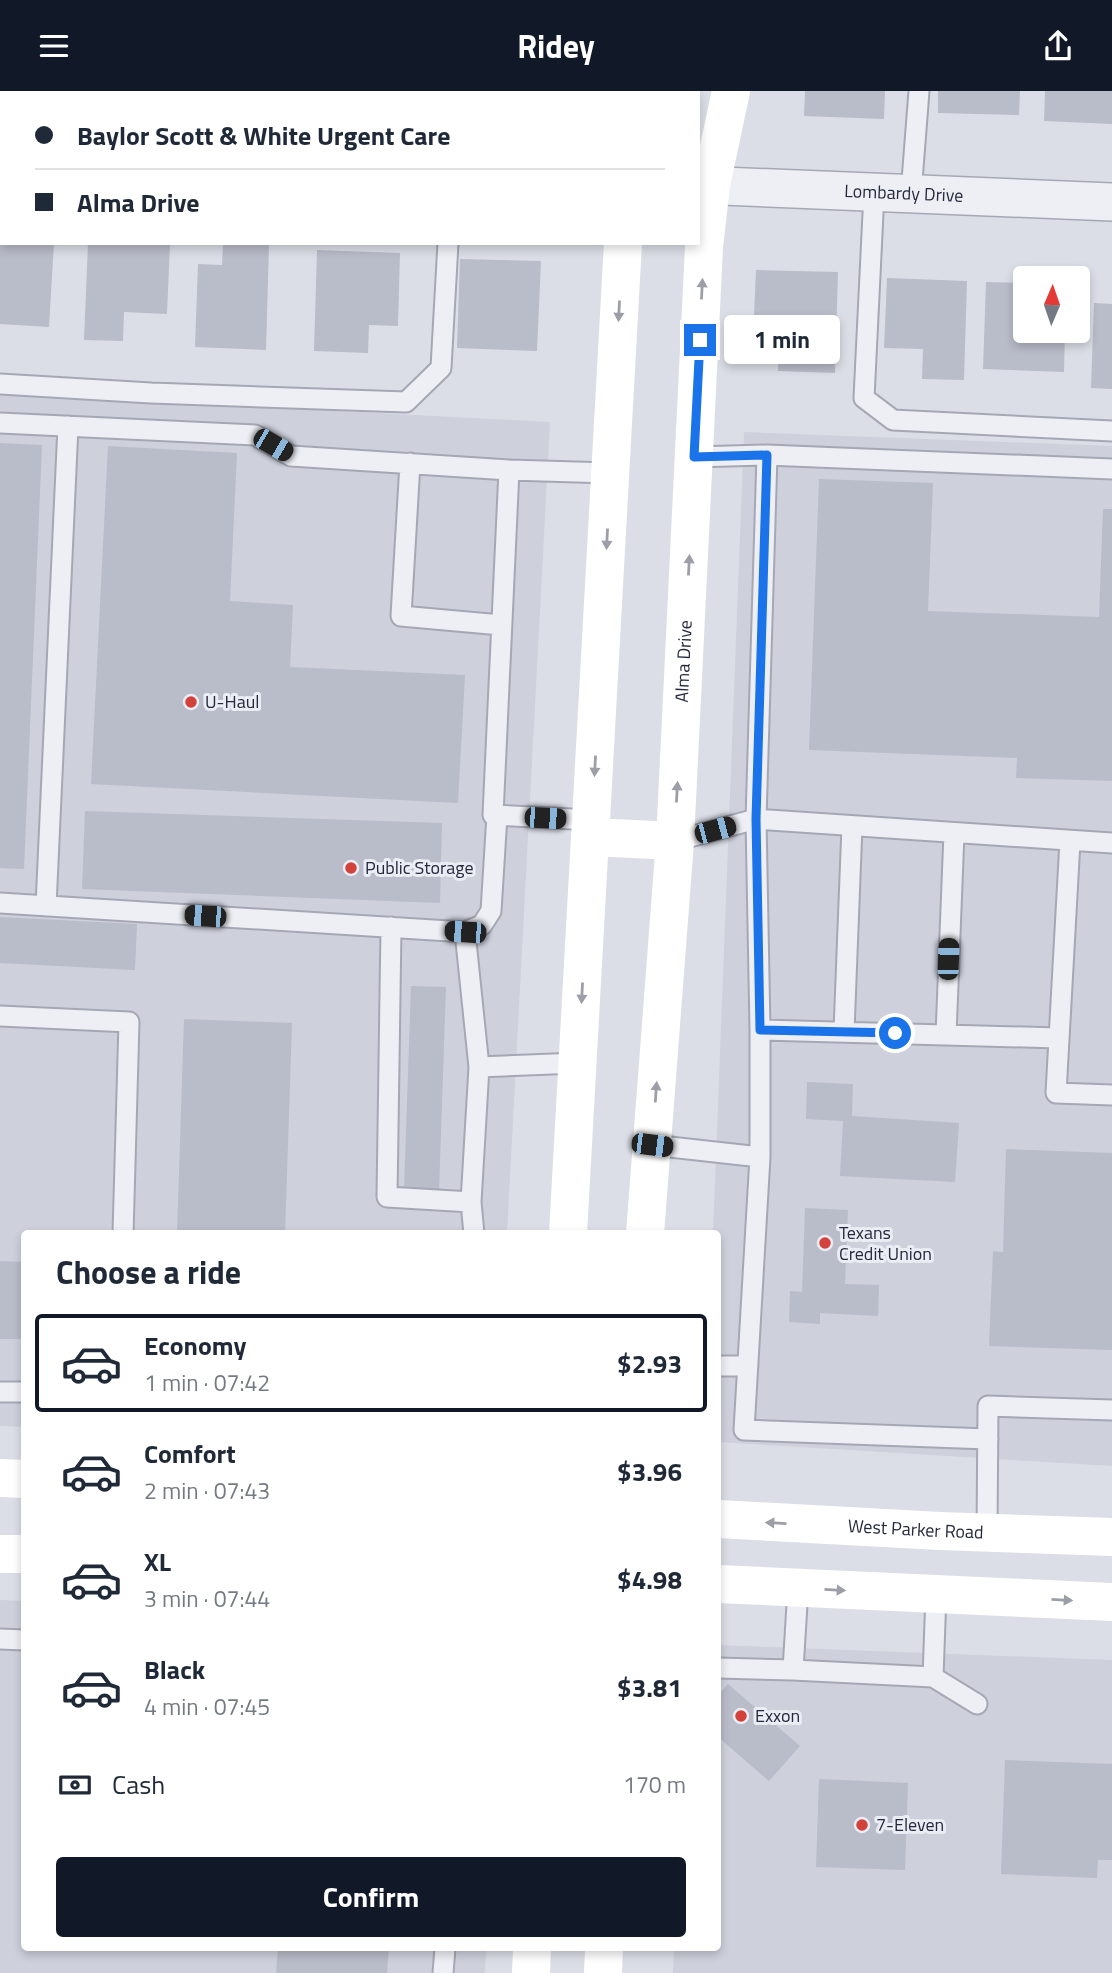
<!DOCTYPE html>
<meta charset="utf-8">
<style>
:root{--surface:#fff;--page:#f6f6f7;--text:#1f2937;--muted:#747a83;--line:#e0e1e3;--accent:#111827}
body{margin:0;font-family:"Titillium Web",sans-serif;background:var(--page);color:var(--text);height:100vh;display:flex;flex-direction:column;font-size:26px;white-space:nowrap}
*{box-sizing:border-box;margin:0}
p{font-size:23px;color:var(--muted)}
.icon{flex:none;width:38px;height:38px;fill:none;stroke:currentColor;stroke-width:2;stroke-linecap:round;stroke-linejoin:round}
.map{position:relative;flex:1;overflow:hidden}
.sheet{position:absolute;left:21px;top:1139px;width:700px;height:721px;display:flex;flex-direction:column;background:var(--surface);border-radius:7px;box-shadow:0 4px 10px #0003}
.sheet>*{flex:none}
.guide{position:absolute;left:0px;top:0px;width:700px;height:154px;box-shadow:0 4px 10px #0003;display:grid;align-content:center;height:154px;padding:0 35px;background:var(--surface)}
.needle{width:46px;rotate:2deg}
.tools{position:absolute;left:1013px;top:175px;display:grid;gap:14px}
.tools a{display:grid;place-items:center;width:77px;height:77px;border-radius:7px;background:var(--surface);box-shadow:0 4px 10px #0003;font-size:35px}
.end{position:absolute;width:32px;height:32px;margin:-16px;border:9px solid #1a73e8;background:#fff;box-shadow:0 0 0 4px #fff}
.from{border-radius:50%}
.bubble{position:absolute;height:49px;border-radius:7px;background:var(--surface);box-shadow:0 4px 10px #0003;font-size:23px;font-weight:700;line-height:49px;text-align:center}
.car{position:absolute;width:21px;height:42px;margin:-21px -10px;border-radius:9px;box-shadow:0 0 5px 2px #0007;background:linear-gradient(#222 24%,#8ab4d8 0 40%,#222 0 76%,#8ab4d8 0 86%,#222 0)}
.guide b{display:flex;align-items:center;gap:24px;height:66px;font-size:26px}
.guide b+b{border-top:2px solid var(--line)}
.guide i{width:18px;height:18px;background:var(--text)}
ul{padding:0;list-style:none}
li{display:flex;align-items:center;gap:21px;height:98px;margin:0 14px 10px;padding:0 21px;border:4px solid transparent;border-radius:7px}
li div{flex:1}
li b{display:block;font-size:26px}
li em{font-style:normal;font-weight:700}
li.selected{border-color:var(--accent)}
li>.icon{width:63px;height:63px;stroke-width:1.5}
h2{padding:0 35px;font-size:32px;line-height:84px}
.pay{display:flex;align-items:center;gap:18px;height:77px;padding:0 35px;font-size:26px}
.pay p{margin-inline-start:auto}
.primary-button{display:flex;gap:14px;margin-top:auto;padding:14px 35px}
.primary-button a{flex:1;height:80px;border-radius:7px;background:var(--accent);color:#fff;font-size:28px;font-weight:700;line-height:80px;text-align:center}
header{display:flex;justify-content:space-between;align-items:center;height:91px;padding:0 35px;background:var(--accent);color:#fff;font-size:32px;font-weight:700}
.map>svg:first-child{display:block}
.built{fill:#ced0dc}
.building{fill:#b9bcc9}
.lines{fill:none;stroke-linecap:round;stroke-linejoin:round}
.service-casing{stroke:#a5a8b4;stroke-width:23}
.minor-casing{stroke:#a5a8b4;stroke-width:40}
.service{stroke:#eeeff5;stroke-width:19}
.minor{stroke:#eeeff5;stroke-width:37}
.secondary{stroke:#fff;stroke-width:38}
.oneway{fill:#9d9fa8}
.route{stroke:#1a73e8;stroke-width:9}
.poi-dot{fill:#d2423b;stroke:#ebedf4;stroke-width:2.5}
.labels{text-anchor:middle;stroke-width:6;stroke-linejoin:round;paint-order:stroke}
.street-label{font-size:18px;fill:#25293d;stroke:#ebedf4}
.poi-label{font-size:18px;fill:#25293d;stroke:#ebedf4;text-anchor:start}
</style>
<header><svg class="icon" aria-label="menu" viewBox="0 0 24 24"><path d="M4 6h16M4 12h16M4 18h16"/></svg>Ridey<svg class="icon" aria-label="share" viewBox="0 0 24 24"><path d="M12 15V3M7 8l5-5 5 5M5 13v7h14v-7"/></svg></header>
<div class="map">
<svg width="1112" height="1882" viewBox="0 0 1112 1882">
<rect width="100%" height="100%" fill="#dcdee7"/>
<path class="built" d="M0 302 550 331 507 1143H24V1336L0 1335Z
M744 341 1112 355V1375L718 1351V1143H713Z
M0 1509 24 1510V1857H486L485 1882H0Z
M718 1554 1112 1569V1882H673L674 1857H718Z"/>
<path class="building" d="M805 0H885L884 28 804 25Z
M938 0H1020L1019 24 938 22Z
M1045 0H1112V33L1044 30Z
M0 152H54L49 236 0 233Z
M88 152 170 153 167 223 124 221 123 250 84 249Z
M223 152 269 154 266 259 195 256 198 173 222 174Z
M317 159 400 162 398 235 369 234 368 262 314 260Z
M460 168 541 170 537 260 457 257Z
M756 179 838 181 835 282 778 280 779 249 753 248Z
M887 187 967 190 964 289 922 288 923 258 884 257Z
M986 191 1026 192V240H1065L1064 281 983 278Z
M1094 212 1112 213V298L1091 297Z
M0 352 42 354 24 778 0 777Z
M108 355 237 362 230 510 293 514 290 576 465 584 458 712 91 693Z
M819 388 933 392 928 520 1099 526 1103 418H1112V690L1016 687 1017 667 809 659Z
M85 720 442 732 440 812 82 798Z
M0 826 137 833 135 879 0 872Z
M411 895 446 896 439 1100 404 1099Z
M184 928 292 932 285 1143H177Z
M807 991 853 993 852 1025 959 1032 955 1091 840 1085 843 1030 806 1028Z
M1006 1058 1112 1062V1259L989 1255 993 1160 1003 1161Z
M805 1117 848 1119 845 1193 879 1194 878 1225 820 1222V1233L789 1231 790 1200 802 1201Z
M0 1170 24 1171V1248H0Z
M728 1593 800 1655 769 1690 718 1646V1604Z
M1005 1669 1112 1673V1769H1098L1097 1787 1001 1783Z
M819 1688 908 1692 905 1779 816 1776Z
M278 1857H389L387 1882H276Z"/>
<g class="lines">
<defs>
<path id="service" d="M874 102 864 307 893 329 1112 340
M911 103 919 0
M0 293 151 302 406 311 441 277 448 152
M0 332 255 344 291 365 509 379
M694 366 767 364
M410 372 401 525 501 534
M592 729 493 724 509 379 610 382
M675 750 756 728 767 364 1112 378
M1070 750 1056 1002 1112 1004
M0 812 465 841 482 834 491 820 497 724
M46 815 68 335
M391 836 387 1106 471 1111 479 976 465 841
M0 925 129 931 123 1143
M760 939 756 728 1112 752
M844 940 852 735
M946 944 954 742
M479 976 578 972
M652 1054 760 1066V939L1059 947
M760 1066 744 1339 988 1348
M471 1111 474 1143
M718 1275H748
M0 1301H24
M987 1441 988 1315 1112 1319
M0 1548 24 1549
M718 1577 793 1579 798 1497
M793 1579 933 1586 936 1503
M933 1586 977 1613
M443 1882 445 1857"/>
<g id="minor">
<path d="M0 33 2 34"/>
<path id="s1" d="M698 94 1112 111"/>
</g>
</defs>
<use href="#service" class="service-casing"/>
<use href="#minor" class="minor-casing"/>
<use href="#service" class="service"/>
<use href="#minor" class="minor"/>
<g class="secondary">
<path d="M646 2V0"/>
<path d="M591 746 675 750"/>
<path d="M568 1143 623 152"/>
<path id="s2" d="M645 1143 675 750 704 156 711 94 731 0"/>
<path d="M0 1387 24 1388"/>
<path id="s3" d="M718 1428 940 1440 1112 1446"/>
<path d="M0 1463H24"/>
<path d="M718 1493 1112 1511"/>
<path d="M531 1882 532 1857"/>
<path d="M603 1882 604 1857"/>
</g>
</g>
<defs><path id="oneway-solid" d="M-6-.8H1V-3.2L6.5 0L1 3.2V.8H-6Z" transform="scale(1.75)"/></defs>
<g class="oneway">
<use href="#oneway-solid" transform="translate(702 198) rotate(-87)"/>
<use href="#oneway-solid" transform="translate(619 220) rotate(93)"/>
<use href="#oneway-solid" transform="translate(607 448) rotate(93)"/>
<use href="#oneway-solid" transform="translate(689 474) rotate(-87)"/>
<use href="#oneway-solid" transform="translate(595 675) rotate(93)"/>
<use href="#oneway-solid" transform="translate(677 701) rotate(-87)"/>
<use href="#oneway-solid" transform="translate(582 902) rotate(93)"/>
<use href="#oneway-solid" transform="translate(656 1001) rotate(-86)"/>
<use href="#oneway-solid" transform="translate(776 1432) rotate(-177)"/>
<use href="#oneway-solid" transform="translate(835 1499) rotate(3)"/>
<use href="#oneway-solid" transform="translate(1062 1509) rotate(3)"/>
</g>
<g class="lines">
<path class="route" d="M700 249 694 366 767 364 756 728 760 939 895 942"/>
</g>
<g class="poi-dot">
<circle cx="191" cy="611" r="7"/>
<circle cx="351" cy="777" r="7"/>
<circle cx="825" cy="1152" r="7"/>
<circle cx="741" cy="1625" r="7"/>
<circle cx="862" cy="1734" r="7"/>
</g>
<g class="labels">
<g class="street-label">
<text dy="6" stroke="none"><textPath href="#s1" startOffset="206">Lombardy Drive</textPath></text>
<text dy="6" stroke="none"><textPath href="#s2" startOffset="574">Alma Drive</textPath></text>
<text dy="6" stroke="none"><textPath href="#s3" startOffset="198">West Parker Road</textPath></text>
</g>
<g class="poi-label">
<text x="205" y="617">U-Haul</text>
<text x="365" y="783">Public Storage</text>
<text x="839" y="1148">Texans<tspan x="839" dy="21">Credit Union</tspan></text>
<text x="755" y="1631">Exxon</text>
<text x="876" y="1740">7-Eleven</text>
</g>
</g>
</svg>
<div class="tools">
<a><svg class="needle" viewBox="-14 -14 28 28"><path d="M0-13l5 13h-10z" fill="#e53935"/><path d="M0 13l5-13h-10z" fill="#747a83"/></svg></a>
</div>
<i class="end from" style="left:895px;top:942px"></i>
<i class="end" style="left:700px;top:249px"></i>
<div class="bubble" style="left:724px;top:224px;width:116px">1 min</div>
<i class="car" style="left:273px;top:354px;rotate:120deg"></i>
<i class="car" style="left:545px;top:727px;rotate:93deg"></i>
<i class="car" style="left:715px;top:739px;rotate:75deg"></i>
<i class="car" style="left:205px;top:825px;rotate:274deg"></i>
<i class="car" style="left:465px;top:841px;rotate:274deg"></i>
<i class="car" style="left:948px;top:868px;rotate:2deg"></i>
<i class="car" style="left:652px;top:1054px;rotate:97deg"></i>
<div class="guide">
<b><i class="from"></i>Baylor Scott &amp; White Urgent Care</b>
<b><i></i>Alma Drive</b>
</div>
<section class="sheet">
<h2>Choose a ride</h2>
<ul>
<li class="selected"><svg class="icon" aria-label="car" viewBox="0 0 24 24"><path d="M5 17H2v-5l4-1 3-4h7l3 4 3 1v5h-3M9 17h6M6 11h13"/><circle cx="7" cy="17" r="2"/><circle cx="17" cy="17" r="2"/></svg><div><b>Economy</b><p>1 min · 07:42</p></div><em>$2.93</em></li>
<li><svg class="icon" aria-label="car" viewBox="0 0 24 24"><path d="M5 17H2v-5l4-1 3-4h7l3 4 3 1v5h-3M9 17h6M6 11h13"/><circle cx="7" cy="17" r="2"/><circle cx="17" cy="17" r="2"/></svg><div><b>Comfort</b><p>2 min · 07:43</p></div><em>$3.96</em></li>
<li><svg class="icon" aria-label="car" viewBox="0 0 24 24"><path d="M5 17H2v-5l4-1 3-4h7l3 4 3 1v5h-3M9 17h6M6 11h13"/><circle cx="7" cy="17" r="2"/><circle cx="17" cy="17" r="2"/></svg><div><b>XL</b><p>3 min · 07:44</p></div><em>$4.98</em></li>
<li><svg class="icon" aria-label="car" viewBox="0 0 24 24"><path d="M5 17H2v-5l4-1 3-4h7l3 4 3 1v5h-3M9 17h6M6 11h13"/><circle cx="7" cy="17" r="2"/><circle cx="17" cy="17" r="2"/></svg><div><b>Black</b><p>4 min · 07:45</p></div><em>$3.81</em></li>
</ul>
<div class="pay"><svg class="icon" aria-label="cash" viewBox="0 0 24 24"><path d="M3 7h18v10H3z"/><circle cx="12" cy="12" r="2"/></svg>Cash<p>170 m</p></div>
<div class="primary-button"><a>Confirm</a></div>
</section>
</div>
